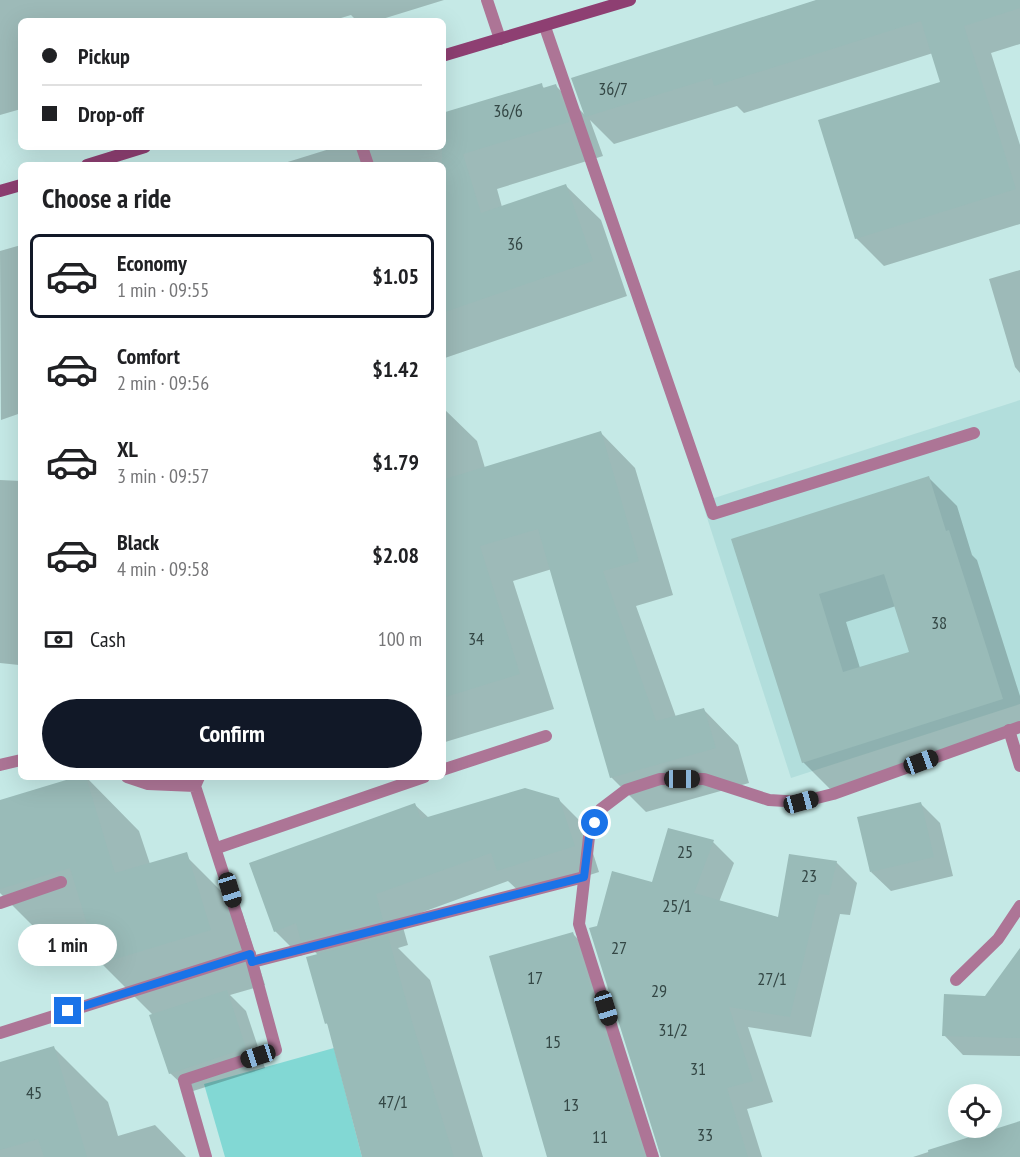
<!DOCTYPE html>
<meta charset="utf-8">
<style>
:root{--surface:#fff;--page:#f2f2f2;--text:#202124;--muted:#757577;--line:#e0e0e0;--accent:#111827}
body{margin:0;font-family:"PT Sans Narrow",sans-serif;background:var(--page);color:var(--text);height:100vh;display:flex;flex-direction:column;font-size:22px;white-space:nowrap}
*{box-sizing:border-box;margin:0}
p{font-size:20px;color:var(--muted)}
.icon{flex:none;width:33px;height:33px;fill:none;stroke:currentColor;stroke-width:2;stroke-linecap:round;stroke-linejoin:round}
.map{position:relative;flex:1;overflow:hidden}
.sheet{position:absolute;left:18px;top:162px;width:428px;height:618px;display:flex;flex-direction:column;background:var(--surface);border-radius:9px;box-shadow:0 6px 24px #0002}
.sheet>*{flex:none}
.guide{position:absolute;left:18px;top:18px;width:428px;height:132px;border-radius:9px;box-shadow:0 6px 24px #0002;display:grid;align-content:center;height:132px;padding:0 24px;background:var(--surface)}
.tools{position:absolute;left:948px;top:1084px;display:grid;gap:12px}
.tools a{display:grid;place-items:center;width:54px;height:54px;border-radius:50%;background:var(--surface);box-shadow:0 6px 24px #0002;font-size:30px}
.end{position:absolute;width:27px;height:27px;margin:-14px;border:8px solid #1a73e8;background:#fff;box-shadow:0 0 0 3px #fff}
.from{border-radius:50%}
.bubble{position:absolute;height:42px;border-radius:21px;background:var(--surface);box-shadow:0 6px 24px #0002;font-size:20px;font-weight:700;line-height:42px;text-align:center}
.car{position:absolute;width:18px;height:36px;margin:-18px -9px;border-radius:8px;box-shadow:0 0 4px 2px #0007;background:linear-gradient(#222 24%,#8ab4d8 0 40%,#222 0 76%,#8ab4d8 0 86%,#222 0)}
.guide b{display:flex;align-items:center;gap:21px;height:57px;font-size:22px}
.guide b+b{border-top:2px solid var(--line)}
.guide i{width:15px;height:15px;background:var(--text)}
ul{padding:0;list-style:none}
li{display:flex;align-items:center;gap:18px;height:84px;margin:0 12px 9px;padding:0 12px;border:3px solid transparent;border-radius:9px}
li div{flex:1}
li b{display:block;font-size:22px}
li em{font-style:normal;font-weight:700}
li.current{border-color:var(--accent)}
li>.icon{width:54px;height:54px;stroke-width:1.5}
h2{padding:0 24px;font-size:27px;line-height:72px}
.pay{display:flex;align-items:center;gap:15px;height:66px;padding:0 24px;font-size:22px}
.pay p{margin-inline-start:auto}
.primary-button{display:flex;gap:12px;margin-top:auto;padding:12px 24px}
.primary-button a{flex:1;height:69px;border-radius:36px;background:var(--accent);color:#fff;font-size:24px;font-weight:700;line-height:69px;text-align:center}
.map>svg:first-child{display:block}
.built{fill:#b2dedc}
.green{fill:#82d8d4}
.shadow{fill:#0003;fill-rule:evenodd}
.building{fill:#99bbb8;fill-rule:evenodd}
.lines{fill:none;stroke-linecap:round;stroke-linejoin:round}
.lane{stroke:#ad7596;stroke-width:12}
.street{stroke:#ad7596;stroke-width:12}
.secondary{stroke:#8e3f72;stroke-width:12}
.route{stroke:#1a73e8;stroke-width:8}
.labels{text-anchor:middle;stroke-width:4.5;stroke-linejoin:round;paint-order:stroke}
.number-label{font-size:18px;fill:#344745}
</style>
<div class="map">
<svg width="1020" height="1157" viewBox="0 0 1020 1157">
<rect width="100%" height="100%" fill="#c5e9e6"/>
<path class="built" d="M1020 400V704L791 778 702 502Z"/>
<path class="green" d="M334 1048 362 1157H225L204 1084Z"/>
<path class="shadow" d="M0 0H444L376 21H357L351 15 331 21H21V109L0 115Z
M818 0H1020V44L991 53 1020 145V224L884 266 856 238 942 83 933 53 744 113 737 106 614 144 590 120 603 156 497 189 502 207 566 186 601 220 627 296 442 359V165H278L336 147H442L541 85 545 89 555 85 586 116 573 79Z
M21 245V413L1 420 0 251Z
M1020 270V373L1015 367 989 279Z
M442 407 477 441 485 468 601 433 635 468 673 595 636 606 676 717 704 710 738 745 749 783 646 812 611 777 552 569 513 581 554 709 442 743Z
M929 478 957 506 972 555 977 560 1020 696V730L831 790 803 762 732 540ZM896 606 911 652 860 668 846 622Z
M0 480 21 481 19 665 0 663Z
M81 777H86L139 831 150 864 187 857 242 912 265 985 230 995 246 1011 265 1068 190 1092 170 1073 153 1015 101 963 91 932 51 944 0 893V801Z
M558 799 584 825 599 872 524 896 508 881 401 920 408 945 398 948 430 980 483 1157H365L330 1026 326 1023 318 955 314 951 300 956 275 931 415 805 429 818Z
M921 804 940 823 953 876 891 891 871 872Z
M713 842 734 863 719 902 780 918 836 862 857 883 850 915 840 914 811 1037 748 1027 773 1102 747 1109 762 1157H661L598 927Z
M573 934 594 955 658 1157H549Z
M1020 950V1056L963 1055 944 1035 985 998Z
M53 1047 108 1102 118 1136 155 1125 186 1157H0V1063Z
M1020 1122V1157H913Z"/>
<path class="building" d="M816 0H1020V8L964 26 1016 189 855 239 818 120 940 82 921 21 714 86 712 78 585 117 571 78Z
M542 83 543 88 556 84 569 122 463 154 481 213 566 184 593 261 442 313V113Z
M601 431 639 561 603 571 656 721 704 708 716 748 610 778 538 529 480 546 520 674 442 698V480Z
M929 476 946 531 949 530 1003 699 802 763 731 539ZM884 574 909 652 843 672 819 594Z
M76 777H86L115 873 187 852 211 930 99 964 70 868 0 889V800Z
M525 788 559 798 575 846 497 871 491 853 376 894 383 920 301 941 296 923 274 932 249 863 415 803 421 819Z
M921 802 934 857 870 872 857 817Z
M668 828 714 840 694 893 778 917 789 854 837 861 829 895 819 894 790 1017 729 1007 753 1081 727 1088 748 1157H661L589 928 597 926 612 871 652 882Z
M573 932 644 1157H547L489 956Z
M388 936 413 1025 454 1157H362L327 1023 325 1024 306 957Z
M1020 948V1038L942 1036 944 994 985 996Z
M227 990 246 1048 169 1074 149 1015Z
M54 1046 87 1157H44L38 1139 0 1150V1062Z
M1020 1121V1157H929L928 1150Z"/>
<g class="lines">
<path class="lane" d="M545 27 713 514 974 433
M362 147 368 165
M1009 730 1020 766
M0 765 21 760
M442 770 546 736
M127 777 148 784 195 786
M199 777 195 786 252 962 276 1050 184 1080 206 1157
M217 848 424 777
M0 903 61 882
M252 962 584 877
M956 980 998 939 1020 906
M0 1033 250 954"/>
<path class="street" d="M487 0 500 39
M653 1157 579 924 589 837 601 809 626 790 660 779H704L769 800 801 802 833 794 1020 727"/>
<path class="secondary" d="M442 56 630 0
M87 165 145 147
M0 191 21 185"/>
</g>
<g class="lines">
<path class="route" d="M68 1011 250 954 252 962 584 877 589 837 595 823"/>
</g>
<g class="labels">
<g class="number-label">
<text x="613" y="95">36/7</text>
<text x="508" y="117">36/6</text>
<text x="515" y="250">36</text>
<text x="939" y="629">38</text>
<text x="476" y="645">34</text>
<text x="685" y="858">25</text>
<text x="809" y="882">23</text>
<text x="677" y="912">25/1</text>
<text x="619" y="954">27</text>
<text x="535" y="984">17</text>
<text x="772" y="985">27/1</text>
<text x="659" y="997">29</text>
<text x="673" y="1036">31/2</text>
<text x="553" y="1048">15</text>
<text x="698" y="1075">31</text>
<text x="34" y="1099">45</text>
<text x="393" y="1108">47/1</text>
<text x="571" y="1111">13</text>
<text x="705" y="1141">33</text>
<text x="600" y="1143">11</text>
</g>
</g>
</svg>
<div class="tools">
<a><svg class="icon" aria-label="locate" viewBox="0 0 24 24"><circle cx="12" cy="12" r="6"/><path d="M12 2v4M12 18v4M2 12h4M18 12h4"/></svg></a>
</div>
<i class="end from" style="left:595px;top:823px"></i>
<i class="end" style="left:68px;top:1011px"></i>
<div class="bubble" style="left:18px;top:924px;width:99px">1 min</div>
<i class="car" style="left:921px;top:762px;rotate:70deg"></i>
<i class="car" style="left:682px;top:779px;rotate:90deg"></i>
<i class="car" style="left:801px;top:802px;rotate:75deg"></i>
<i class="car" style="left:230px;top:890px;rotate:163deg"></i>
<i class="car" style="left:606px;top:1008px;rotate:163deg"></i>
<i class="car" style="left:258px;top:1056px;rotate:252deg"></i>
<div class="guide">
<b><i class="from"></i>Pickup</b>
<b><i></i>Drop-off</b>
</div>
<section class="sheet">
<h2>Choose a ride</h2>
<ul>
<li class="current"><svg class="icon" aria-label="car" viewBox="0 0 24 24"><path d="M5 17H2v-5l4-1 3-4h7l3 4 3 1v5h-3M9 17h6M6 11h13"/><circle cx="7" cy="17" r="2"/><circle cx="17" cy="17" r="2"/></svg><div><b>Economy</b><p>1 min · 09:55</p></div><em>$1.05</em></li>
<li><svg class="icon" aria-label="car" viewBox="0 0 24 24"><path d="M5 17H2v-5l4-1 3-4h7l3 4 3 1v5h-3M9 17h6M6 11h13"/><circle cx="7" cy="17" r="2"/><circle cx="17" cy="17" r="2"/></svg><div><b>Comfort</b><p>2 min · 09:56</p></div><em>$1.42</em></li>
<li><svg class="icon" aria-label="car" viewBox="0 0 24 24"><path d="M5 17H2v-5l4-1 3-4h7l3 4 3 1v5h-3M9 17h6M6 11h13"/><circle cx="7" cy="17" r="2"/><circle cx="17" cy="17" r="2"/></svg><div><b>XL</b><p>3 min · 09:57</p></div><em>$1.79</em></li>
<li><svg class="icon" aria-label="car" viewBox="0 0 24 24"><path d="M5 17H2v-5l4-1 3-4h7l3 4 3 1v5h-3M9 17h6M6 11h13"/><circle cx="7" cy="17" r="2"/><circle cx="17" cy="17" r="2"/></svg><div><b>Black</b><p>4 min · 09:58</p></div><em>$2.08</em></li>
</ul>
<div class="pay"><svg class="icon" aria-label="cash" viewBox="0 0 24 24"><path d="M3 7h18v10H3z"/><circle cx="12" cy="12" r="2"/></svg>Cash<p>100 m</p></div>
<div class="primary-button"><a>Confirm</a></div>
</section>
</div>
